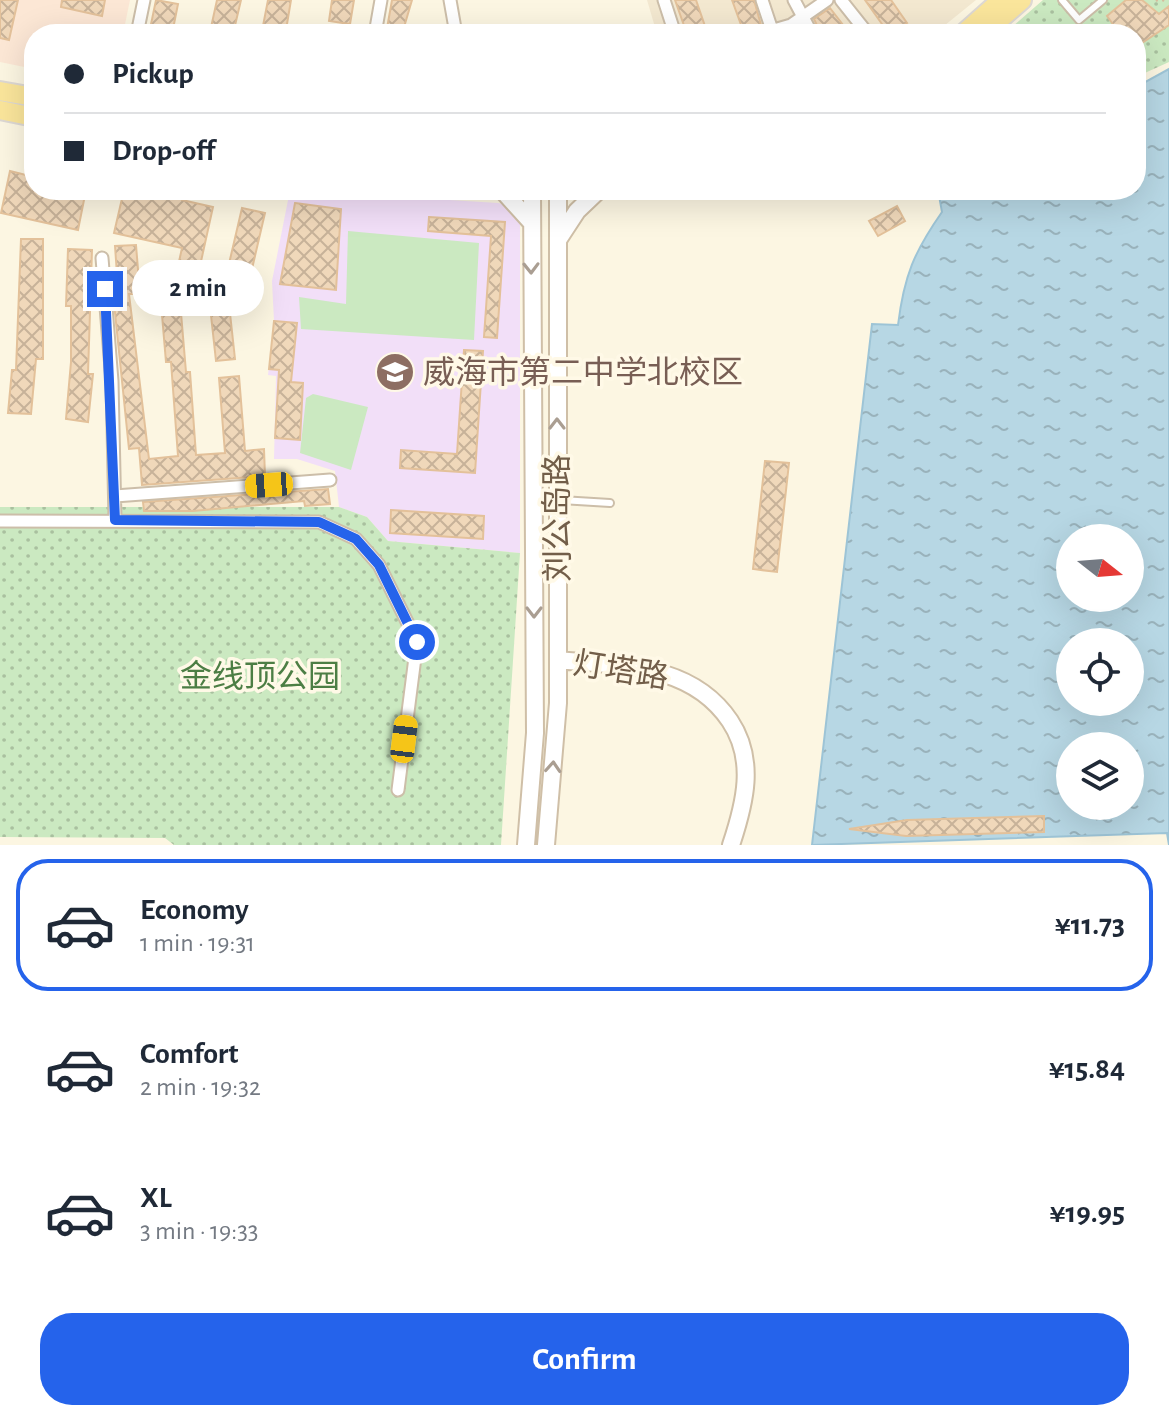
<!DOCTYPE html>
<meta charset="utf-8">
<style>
:root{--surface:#fff;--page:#f6f6f7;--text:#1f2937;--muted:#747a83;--line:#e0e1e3;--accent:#2563eb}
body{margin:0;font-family:"Alegreya Sans","Noto Sans SC",sans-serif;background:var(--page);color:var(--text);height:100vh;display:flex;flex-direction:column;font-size:30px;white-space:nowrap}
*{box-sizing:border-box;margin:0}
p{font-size:26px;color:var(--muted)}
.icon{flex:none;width:44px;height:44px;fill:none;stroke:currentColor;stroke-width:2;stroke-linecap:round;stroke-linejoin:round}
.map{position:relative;height:845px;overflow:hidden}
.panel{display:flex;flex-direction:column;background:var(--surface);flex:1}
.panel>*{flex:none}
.hud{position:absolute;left:24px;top:24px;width:1122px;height:176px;border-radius:32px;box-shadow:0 8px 32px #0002;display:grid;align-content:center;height:176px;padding:0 40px;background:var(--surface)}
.needle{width:52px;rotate:107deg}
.buttons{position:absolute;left:1056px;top:524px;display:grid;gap:16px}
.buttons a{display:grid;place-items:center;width:88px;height:88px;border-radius:50%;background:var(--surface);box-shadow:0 8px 32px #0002;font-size:40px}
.end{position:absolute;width:36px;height:36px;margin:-18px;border:10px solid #2563eb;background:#fff;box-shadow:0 0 0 4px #fff}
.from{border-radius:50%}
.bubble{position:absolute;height:56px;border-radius:28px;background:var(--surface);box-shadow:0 8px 32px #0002;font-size:26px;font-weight:700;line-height:56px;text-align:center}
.car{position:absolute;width:24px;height:48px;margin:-24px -12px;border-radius:10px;box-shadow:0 0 6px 2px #0007;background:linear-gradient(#f5c518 24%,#345 0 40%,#f5c518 0 76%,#345 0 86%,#f5c518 0)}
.hud b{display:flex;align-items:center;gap:28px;height:76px;font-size:30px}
.hud b+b{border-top:2px solid var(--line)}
.hud i{width:20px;height:20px;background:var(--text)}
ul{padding:14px 0 0;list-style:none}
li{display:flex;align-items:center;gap:24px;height:132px;margin:0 16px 12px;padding:0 24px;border:4px solid transparent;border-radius:32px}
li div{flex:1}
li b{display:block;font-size:30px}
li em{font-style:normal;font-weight:700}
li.selected{border-color:var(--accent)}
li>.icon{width:72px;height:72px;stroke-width:1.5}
.action{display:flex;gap:16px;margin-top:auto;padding:16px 40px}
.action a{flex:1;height:92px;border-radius:32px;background:var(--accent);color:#fff;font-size:32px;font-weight:700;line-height:92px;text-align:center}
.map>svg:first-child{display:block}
.residential{fill:#f3e8d0}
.commercial{fill:#fce7d5}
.education{fill:#f2dff8}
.green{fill:#cbe9c1}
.park{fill:url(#park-dots)}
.water{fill:url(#water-ripples);stroke:#9dc4d6;stroke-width:2;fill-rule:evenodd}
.building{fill:url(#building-cross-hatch);stroke:#e3c19a;stroke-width:2}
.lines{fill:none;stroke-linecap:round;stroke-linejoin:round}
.lane-casing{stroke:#ccbea9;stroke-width:10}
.street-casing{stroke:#ccbea9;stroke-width:15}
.secondary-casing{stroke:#cfbfa7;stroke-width:20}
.primary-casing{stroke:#ddd8d3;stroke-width:22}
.path{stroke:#d5bc9d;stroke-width:2;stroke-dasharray:2 6;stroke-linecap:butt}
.lane{stroke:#fff;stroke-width:6}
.street{stroke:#fff;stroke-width:11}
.secondary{stroke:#fff;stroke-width:16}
.primary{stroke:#fae59b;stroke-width:18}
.oneway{stroke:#aa9e92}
.route{stroke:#2563eb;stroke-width:10}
.labels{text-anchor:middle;stroke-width:7;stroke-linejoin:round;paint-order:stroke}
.education-label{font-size:32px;fill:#785e54;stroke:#fff9e7;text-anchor:start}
.street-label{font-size:32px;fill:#725e49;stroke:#fff9e7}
.park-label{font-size:32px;fill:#4c7e44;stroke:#fff9e7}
</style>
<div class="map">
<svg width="1169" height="845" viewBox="0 0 1169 845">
<defs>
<pattern id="park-dots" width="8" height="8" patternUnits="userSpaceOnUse" patternTransform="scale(2)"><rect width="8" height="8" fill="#cbe9c1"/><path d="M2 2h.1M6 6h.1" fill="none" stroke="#a9c09f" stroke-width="1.8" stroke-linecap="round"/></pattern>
<pattern id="water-ripples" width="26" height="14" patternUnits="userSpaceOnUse" patternTransform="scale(2)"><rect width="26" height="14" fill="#b7d7e4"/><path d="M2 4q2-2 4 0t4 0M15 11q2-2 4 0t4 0" fill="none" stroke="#99b2bb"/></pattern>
<pattern id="building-cross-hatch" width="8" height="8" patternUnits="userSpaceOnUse" patternTransform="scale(2)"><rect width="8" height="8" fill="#f0d8ba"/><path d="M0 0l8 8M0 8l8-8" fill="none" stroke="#c7b299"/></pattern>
</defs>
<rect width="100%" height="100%" fill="#fcf6e2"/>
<path class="residential" d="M647 0H976L934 34H657Z"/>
<path class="commercial" d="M0 0H130L123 34H34V69L0 62Z"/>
<path class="education" d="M290 190 498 203 510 206 520 221V553L388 541 367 517 339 507 335 471 297 459H274L276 376 268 375 274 321 272 281Z"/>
<path class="green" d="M348 231 479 243 474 340 301 329 299 297 346 304Z
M313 394 368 407 351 470 300 453 306 398Z"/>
<path class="park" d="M1043 0H1169V62L1136 77V34H1004Z
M720 190H887V193L661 198 663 193Z
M0 507H339L367 517 388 541 520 553 501 845H174L165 838 0 837Z"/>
<path class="water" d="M1169 69V845L1167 833 812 845 872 324 898 325C904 276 914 252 942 212L938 190H1136V87ZM1070 538H1130V598H1070ZM1070 642H1130V702H1070ZM1070 746H1130V806H1070Z"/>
<path class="building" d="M0 0H18L9 40 0 38Z
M62 0H105L102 16 61 7Z
M156 0 178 4 172 34H149Z
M217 0H241L233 34 210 32Z
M268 0H291L286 30 263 26Z
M332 0H354L350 24 329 21Z
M392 0H412L402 34H386Z
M675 0H696L707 32 687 34Z
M732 0H754L761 25 744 33Z
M865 0H891L907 23 889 34Z
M1126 0H1142L1159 14 1169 6V25L1136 47V34H1120L1107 16Z
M830 8 850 34H821L814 19Z
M10 171 34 177V190H86L78 230 1 213Z
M124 190H184L182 200 213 207 196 284 175 280 182 248 114 233Z
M295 203 341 209 336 290 280 284Z
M897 206 905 221 878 236 869 221Z
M242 208 265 213 248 286 225 281Z
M429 217 505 222 497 338 484 337 491 236 428 231Z
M21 239H43V359H36L31 414 8 413 12 370H16Z
M136 245 140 294H129L149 459 178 456 171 362H166L161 303 180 301 186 372H190L196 455 225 453 219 378 239 376 245 451 264 449 265 476 142 485 139 448 129 449 114 303H119L115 246Z
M68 249 92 250 88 374H93L88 422 66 419 71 362V306H66Z
M228 295 235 359 216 361 209 297Z
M274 321 297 323 291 382 303 383 300 440 275 438 279 370 269 369Z
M464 350 483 351 475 473 400 468 401 450 457 454Z
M765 461 789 463 777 572 753 569Z
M328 489 330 504 305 506 304 501 193 511H144L143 502Z
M391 510 484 516 483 539 390 533Z
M1044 816V832L906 836 849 829 907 820Z"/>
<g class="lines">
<defs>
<path id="lane" d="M1062 0 1079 20 1103 0
M1000 24 1007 34
M561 500 610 503"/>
<path id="street" d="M450 0 456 34
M664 0 675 34
M762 0 772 30
M794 0 812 34
M841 0 868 34
M137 34 144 0
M375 34 381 0
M760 34 791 25 827 0
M102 258 112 381 115 520
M115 496 330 480
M0 521 319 522 356 539 379 565 417 642 398 790"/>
<path id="secondary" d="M502 190 531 222
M558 240 577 211 599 190
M558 660C621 666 691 663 730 721 756 760 745 803 731 845
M526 845 535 733 532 190
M546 845 558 703V190"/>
<path id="primary" d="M963 34 1001 0
M983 34 1022 0
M0 91 34 97
M0 110 34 117"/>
</defs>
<use href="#lane" class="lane-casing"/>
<use href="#street" class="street-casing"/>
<use href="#secondary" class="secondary-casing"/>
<use href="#primary" class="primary-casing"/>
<path class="path" d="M1156 0 1160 3 1164 0"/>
<use href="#lane" class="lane"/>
<use href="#street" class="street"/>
<use href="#secondary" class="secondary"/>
<use href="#primary" class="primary"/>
</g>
<defs><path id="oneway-chevron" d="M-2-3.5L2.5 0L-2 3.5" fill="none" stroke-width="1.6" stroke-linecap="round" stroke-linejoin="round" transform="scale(2)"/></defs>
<g class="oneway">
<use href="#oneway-chevron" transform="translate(531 268) rotate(89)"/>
<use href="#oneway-chevron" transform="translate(557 424) rotate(-90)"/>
<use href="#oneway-chevron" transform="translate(534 612) rotate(90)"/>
<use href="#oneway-chevron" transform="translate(553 767) rotate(-86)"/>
</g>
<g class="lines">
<path class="route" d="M105 289 115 520 319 522 356 539 379 565 417 642"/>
</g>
<defs>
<symbol id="school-disc" viewBox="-11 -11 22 22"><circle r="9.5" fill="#8d6e63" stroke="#fff9e7"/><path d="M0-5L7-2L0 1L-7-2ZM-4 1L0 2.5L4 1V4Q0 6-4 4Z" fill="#fff"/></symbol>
</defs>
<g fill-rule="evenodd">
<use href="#school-disc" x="373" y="350" width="44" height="44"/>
</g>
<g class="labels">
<g class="education-label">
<text x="423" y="383">威海市第二中学北校区</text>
</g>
<g class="street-label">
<text transform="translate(557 518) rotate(-90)" y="11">刘公岛路</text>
<text transform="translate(621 670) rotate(9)" y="11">灯塔路</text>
</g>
<g class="park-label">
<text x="260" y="687">金线顶公园</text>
</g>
</g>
</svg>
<div class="buttons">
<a><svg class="needle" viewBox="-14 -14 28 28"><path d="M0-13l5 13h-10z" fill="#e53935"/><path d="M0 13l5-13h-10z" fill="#747a83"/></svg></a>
<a><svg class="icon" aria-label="locate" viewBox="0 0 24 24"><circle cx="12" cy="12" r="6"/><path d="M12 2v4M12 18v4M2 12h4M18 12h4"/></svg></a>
<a><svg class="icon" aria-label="layers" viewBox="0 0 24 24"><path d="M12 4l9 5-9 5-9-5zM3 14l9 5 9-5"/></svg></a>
</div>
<i class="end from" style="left:417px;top:642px"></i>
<i class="end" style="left:105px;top:289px"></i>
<div class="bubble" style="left:132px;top:260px;width:132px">2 min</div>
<i class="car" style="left:269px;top:485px;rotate:266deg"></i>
<i class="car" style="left:404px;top:739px;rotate:7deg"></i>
<div class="hud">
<b><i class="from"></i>Pickup</b>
<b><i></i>Drop-off</b>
</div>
</div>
<section class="panel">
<ul>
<li class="selected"><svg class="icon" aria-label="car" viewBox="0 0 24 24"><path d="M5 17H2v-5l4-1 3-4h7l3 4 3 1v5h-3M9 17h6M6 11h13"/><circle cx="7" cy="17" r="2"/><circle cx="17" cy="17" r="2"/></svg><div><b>Economy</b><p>1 min · 19:31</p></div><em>¥11.73</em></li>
<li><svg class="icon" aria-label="car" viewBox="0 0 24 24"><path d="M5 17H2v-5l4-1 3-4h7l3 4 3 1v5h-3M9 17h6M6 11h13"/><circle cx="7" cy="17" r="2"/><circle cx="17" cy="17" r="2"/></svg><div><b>Comfort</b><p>2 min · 19:32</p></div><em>¥15.84</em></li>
<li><svg class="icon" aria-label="car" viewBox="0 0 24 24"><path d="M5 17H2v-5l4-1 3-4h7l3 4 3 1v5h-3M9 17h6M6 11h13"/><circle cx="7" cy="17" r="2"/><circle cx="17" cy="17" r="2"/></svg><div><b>XL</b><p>3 min · 19:33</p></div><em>¥19.95</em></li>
</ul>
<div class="action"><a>Confirm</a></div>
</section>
